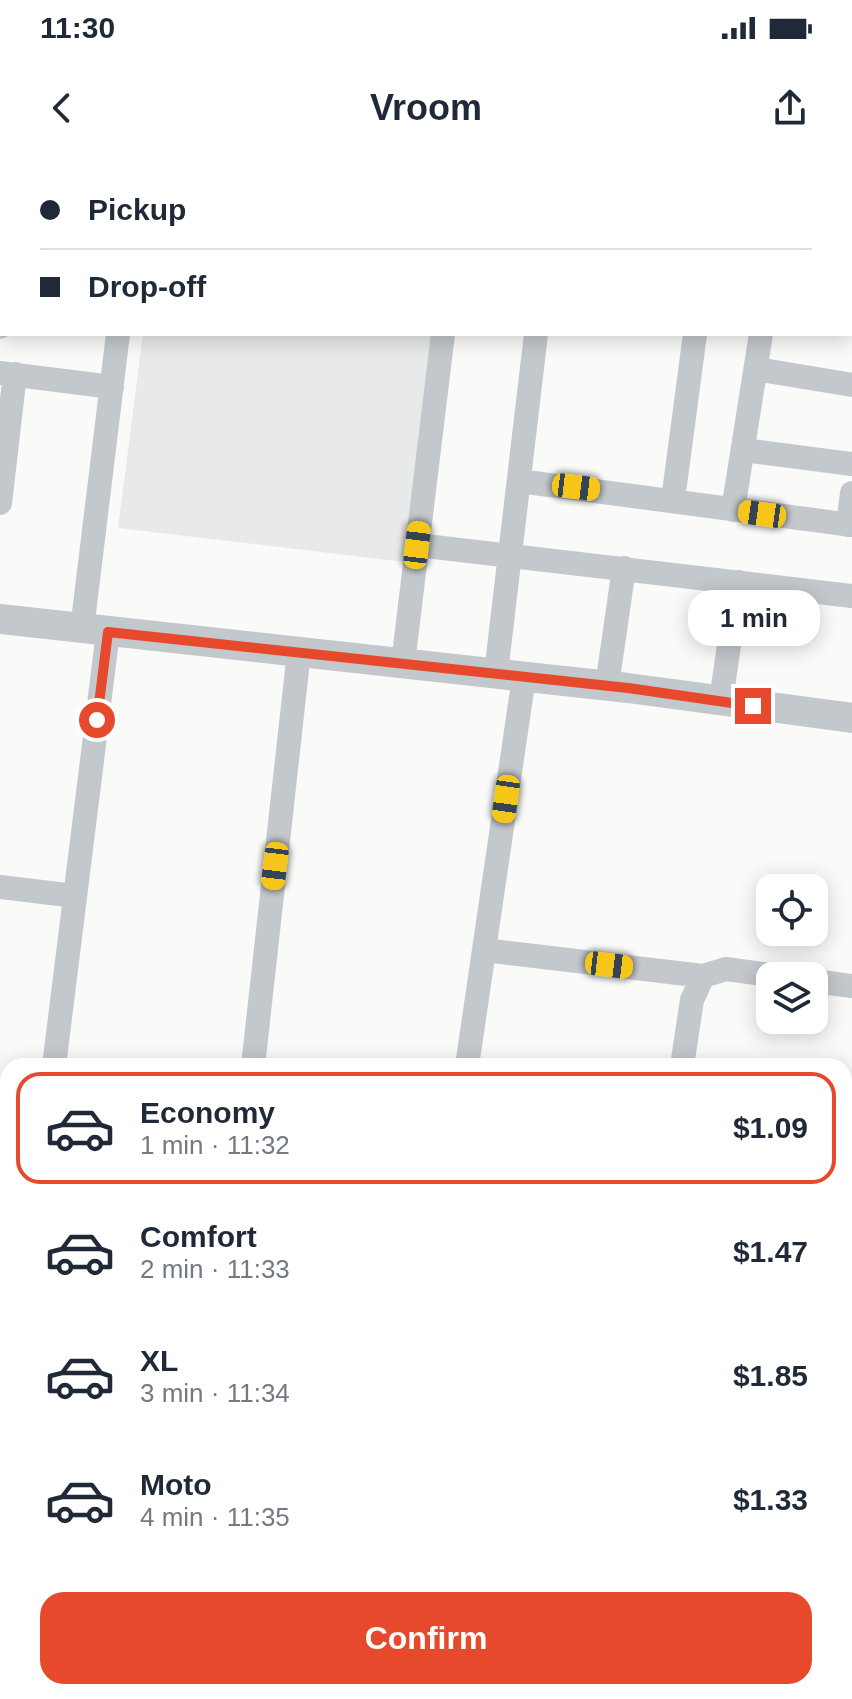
<!DOCTYPE html>
<meta charset="utf-8">
<style>
:root{--surface:#fff;--page:#f2f2f3;--text:#1f2937;--muted:#747a83;--line:#e0e1e3;--accent:#e6492c}
body{margin:0;font-family:Arial,sans-serif;background:var(--page);color:var(--text);height:100vh;display:flex;flex-direction:column;font-size:30px;white-space:nowrap}
*{box-sizing:border-box;margin:0}
p{font-size:26px;color:var(--muted)}
.icon{flex:none;width:44px;height:44px;fill:none;stroke:currentColor;stroke-width:2;stroke-linecap:round;stroke-linejoin:round}
.map{position:relative;flex:1;overflow:hidden}
.side{position:absolute;left:0px;top:898px;width:852px;height:642px;display:flex;flex-direction:column;background:var(--surface);border-radius:24px 24px 0 0;box-shadow:0 4px 20px #0003}
.side>*{flex:none}
.guide{position:absolute;left:0px;top:0px;width:852px;height:176px;box-shadow:0 4px 20px #0003;display:grid;align-content:center;height:176px;padding:0 40px;background:var(--surface)}
.tools{position:absolute;left:756px;top:714px;display:grid;gap:16px}
.tools a{display:grid;place-items:center;width:72px;height:72px;border-radius:16px;background:var(--surface);box-shadow:0 4px 20px #0003;font-size:40px}
.end{position:absolute;width:36px;height:36px;margin:-18px;border:10px solid #e6492c;background:#fff;box-shadow:0 0 0 4px #fff}
.from{border-radius:50%}
.bubble{position:absolute;height:56px;border-radius:24px;background:var(--surface);box-shadow:0 4px 20px #0003;font-size:26px;font-weight:700;line-height:56px;text-align:center}
.car{position:absolute;width:24px;height:48px;margin:-24px -12px;border-radius:10px;box-shadow:0 0 6px 2px #0007;background:linear-gradient(#f5c518 24%,#345 0 40%,#f5c518 0 76%,#345 0 86%,#f5c518 0)}
.guide b{display:flex;align-items:center;gap:28px;height:76px;font-size:30px}
.guide b+b{border-top:2px solid var(--line)}
.guide i{width:20px;height:20px;background:var(--text)}
ul{padding:14px 0 0;list-style:none}
li{display:flex;align-items:center;gap:24px;height:112px;margin:0 16px 12px;padding:0 24px;border:4px solid transparent;border-radius:24px}
li div{flex:1}
li b{display:block;font-size:30px}
li em{font-style:normal;font-weight:700}
li.active{border-color:var(--accent)}
li>.icon{width:72px;height:72px;stroke-width:1.5}
.primary-button{display:flex;gap:16px;margin-top:auto;padding:16px 40px}
.primary-button a{flex:1;height:92px;border-radius:24px;background:var(--accent);color:#fff;font-size:32px;font-weight:700;line-height:92px;text-align:center}
.status{display:flex;justify-content:space-between;align-items:center;height:56px;padding:0 40px;background:var(--surface);direction:ltr}
.status svg{height:22px;fill:currentColor}
header{display:flex;justify-content:space-between;align-items:center;height:104px;padding:0 40px;background:var(--surface);font-size:36px;font-weight:700}
.map>svg:first-child{display:block}
.built{fill:#e8eae9}
.lines{fill:none;stroke-linecap:round;stroke-linejoin:round}
.minor{stroke:#c3c8cc;stroke-width:24}
.tertiary{stroke:#c3c8cc;stroke-width:30}
.route{stroke:#e6492c;stroke-width:10}
</style>
<div class="status"><b>11:30</b><svg viewBox="0 0 49 12"><path d="M0 12V9h3v3zM5 12V6h3v6zM10 12V3h3v9zM15 12V0h3v12zM26 1h20v11H26zM47 4h2v5h-2z"/></svg></div>
<header><svg class="icon" aria-label="back" viewBox="0 0 24 24"><path d="M15 5l-7 7 7 7"/></svg>Vroom<svg class="icon" aria-label="share" viewBox="0 0 24 24"><path d="M12 15V3M7 8l5-5 5 5M5 13v7h14v-7"/></svg></header>
<div class="map">
<svg width="852" height="1539" viewBox="0 0 852 1539">
<rect width="100%" height="100%" fill="#fafaf8"/>
<path class="built" d="M143 174H434L405 402 118 368Z"/>
<g class="lines">
<path class="minor" d="M17 2V0
M139 2 140 0
M465 2V0
M717 2V0
M788 2V0
M0 49H2
M850 61H852
M850 140H852
M0 167 2 147
M756 209 852 225
M0 213 112 227
M743 290 852 304
M519 321 852 365
M673 340 695 174
M0 343 15 214
M733 350 761 174
M848 365 852 333
M417 385 852 436
M82 469 118 174
M403 503 443 174
M496 513 536 174
M607 526 624 408
M721 541 738 422
M0 727 75 736
M484 790 703 816
M814 821 852 826
M54 906 108 472
M253 906 299 492
M467 906 524 517
M682 906 692 840 703 816 726 809 778 816
M0 943 8 944
M0 1160 8 1161
M844 1266 852 1267
M70 1539V1532
M213 1539 214 1532
M302 1539V1532
M413 1539 414 1532"/>
<path class="tertiary" d="M0 459 628 528 852 558"/>
</g>
<g class="lines">
<path class="route" d="M97 560 108 472 628 528 753 546"/>
</g>
</svg>
<div class="tools">
<a><svg class="icon" aria-label="locate" viewBox="0 0 24 24"><circle cx="12" cy="12" r="6"/><path d="M12 2v4M12 18v4M2 12h4M18 12h4"/></svg></a>
<a><svg class="icon" aria-label="layers" viewBox="0 0 24 24"><path d="M12 4l9 5-9 5-9-5zM3 14l9 5 9-5"/></svg></a>
</div>
<i class="end from" style="left:97px;top:560px"></i>
<i class="end" style="left:753px;top:546px"></i>
<div class="bubble" style="left:688px;top:430px;width:132px">1 min</div>
<i class="car" style="left:576px;top:327px;rotate:97deg"></i>
<i class="car" style="left:762px;top:354px;rotate:278deg"></i>
<i class="car" style="left:417px;top:385px;rotate:7deg"></i>
<i class="car" style="left:506px;top:639px;rotate:188deg"></i>
<i class="car" style="left:275px;top:706px;rotate:187deg"></i>
<i class="car" style="left:609px;top:805px;rotate:97deg"></i>
<div class="guide">
<b><i class="from"></i>Pickup</b>
<b><i></i>Drop-off</b>
</div>
<section class="side">
<ul>
<li class="active"><svg class="icon" aria-label="car" viewBox="0 0 24 24"><path d="M5 17H2v-5l4-1 3-4h7l3 4 3 1v5h-3M9 17h6M6 11h13"/><circle cx="7" cy="17" r="2"/><circle cx="17" cy="17" r="2"/></svg><div><b>Economy</b><p>1 min · 11:32</p></div><em>$1.09</em></li>
<li><svg class="icon" aria-label="car" viewBox="0 0 24 24"><path d="M5 17H2v-5l4-1 3-4h7l3 4 3 1v5h-3M9 17h6M6 11h13"/><circle cx="7" cy="17" r="2"/><circle cx="17" cy="17" r="2"/></svg><div><b>Comfort</b><p>2 min · 11:33</p></div><em>$1.47</em></li>
<li><svg class="icon" aria-label="car" viewBox="0 0 24 24"><path d="M5 17H2v-5l4-1 3-4h7l3 4 3 1v5h-3M9 17h6M6 11h13"/><circle cx="7" cy="17" r="2"/><circle cx="17" cy="17" r="2"/></svg><div><b>XL</b><p>3 min · 11:34</p></div><em>$1.85</em></li>
<li><svg class="icon" aria-label="car" viewBox="0 0 24 24"><path d="M5 17H2v-5l4-1 3-4h7l3 4 3 1v5h-3M9 17h6M6 11h13"/><circle cx="7" cy="17" r="2"/><circle cx="17" cy="17" r="2"/></svg><div><b>Moto</b><p>4 min · 11:35</p></div><em>$1.33</em></li>
</ul>
<div class="primary-button"><a>Confirm</a></div>
</section>
</div>
